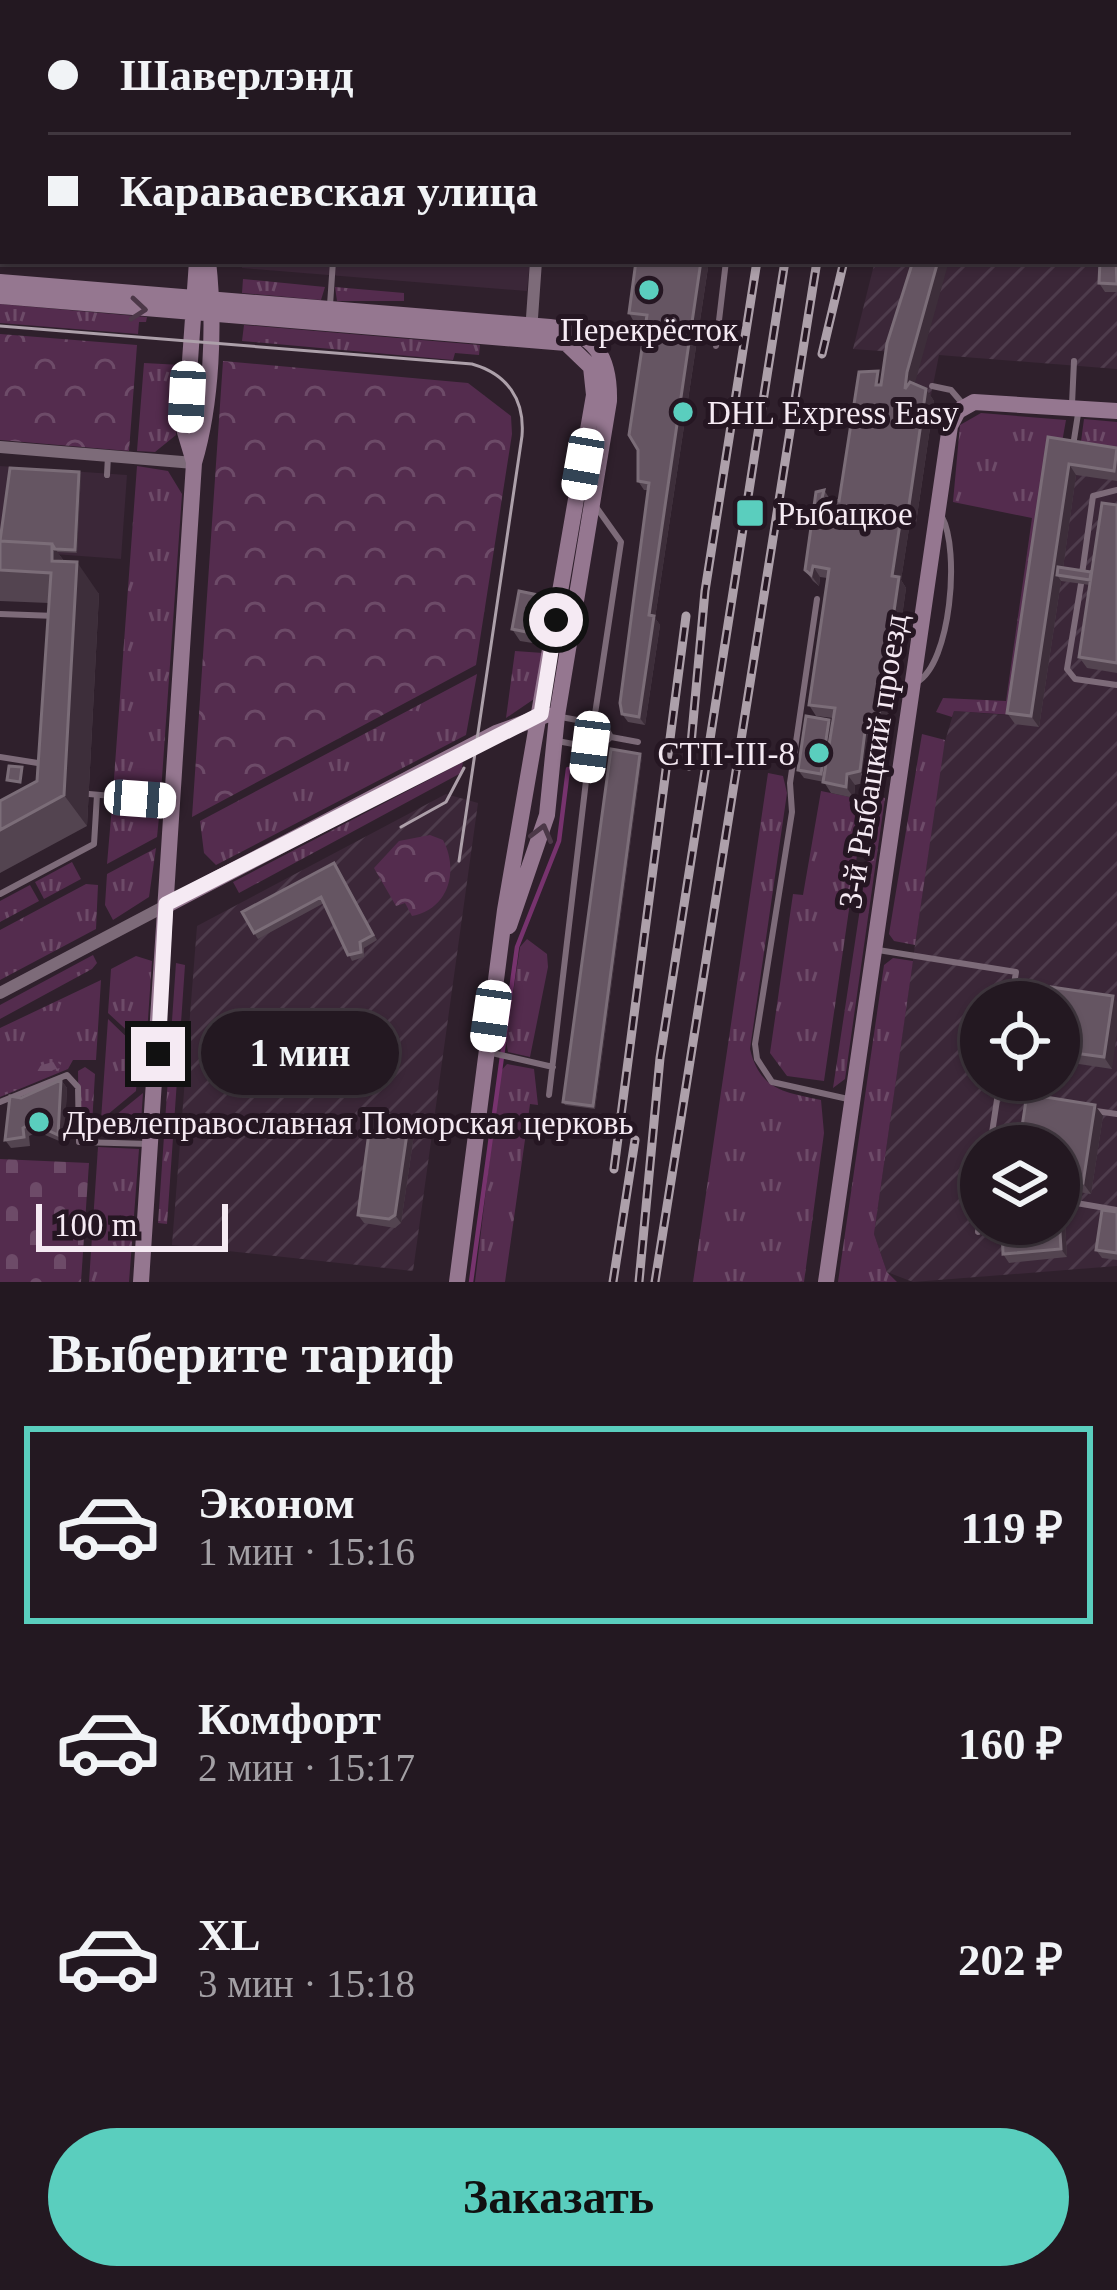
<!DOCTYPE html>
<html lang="ru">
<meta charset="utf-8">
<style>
:root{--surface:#231821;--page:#2b212a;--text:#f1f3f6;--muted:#a3a0a5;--line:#40373f;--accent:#5acebe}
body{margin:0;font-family:"Times New Roman",serif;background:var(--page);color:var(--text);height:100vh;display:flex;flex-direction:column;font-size:45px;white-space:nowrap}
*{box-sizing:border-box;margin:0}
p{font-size:39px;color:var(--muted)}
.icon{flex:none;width:66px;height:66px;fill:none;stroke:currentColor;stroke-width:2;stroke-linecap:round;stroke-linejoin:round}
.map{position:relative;height:1282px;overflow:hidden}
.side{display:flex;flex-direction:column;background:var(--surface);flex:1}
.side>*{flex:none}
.hud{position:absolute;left:0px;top:0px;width:1119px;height:264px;box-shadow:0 3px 9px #0004,0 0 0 3px var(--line);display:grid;align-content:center;height:264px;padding:0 48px;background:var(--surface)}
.tools{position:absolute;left:960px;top:981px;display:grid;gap:24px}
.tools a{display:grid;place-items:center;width:120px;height:120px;border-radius:50%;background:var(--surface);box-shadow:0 3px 9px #0004,0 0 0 3px var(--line);font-size:60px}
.scale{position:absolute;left:36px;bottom:30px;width:192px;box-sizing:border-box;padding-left:12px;border:6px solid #f5eaf3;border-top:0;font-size:33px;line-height:42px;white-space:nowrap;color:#f5eaf3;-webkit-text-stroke:9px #251622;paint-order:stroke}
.end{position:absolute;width:54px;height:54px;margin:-27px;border:15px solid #f5eaf3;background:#111;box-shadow:0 0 0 6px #111}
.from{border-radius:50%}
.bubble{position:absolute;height:84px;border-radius:42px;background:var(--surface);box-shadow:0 3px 9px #0004,0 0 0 3px var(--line);font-size:39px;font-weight:700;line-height:84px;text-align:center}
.car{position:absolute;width:36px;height:72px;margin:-36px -18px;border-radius:15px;box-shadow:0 0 9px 3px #0007;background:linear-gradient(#fff 24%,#345 0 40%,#fff 0 76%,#345 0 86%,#fff 0)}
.hud b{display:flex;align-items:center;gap:42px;height:114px;font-size:45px}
.hud b+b{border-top:3px solid var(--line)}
.hud i{width:30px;height:30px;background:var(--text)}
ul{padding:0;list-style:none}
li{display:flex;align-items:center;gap:36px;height:198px;margin:0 24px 18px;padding:0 24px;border:6px solid transparent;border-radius:0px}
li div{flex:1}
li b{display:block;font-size:45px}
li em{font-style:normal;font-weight:700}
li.selected{border-color:var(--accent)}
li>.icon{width:108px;height:108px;stroke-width:1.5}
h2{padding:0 48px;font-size:54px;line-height:144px}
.button{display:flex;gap:24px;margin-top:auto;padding:24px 48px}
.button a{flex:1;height:138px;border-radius:72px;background:var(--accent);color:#111;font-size:48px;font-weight:700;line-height:138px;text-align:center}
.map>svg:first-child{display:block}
.built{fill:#3b2738}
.industrial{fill:url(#industrial-furrows);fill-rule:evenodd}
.grass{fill:url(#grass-tufts)}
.forest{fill:url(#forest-firs)}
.cemetery{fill:url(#cemetery-stones)}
.park{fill:url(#park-crowns)}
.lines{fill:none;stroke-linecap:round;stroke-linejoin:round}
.stream{stroke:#77336e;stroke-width:4.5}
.lane{stroke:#7d6b79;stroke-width:6}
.street{stroke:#7d6b79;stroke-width:12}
.secondary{stroke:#957790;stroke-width:16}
.tram{stroke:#ada0aa;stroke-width:3}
.rail-casing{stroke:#ada0aa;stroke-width:9}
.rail{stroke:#251622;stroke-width:4.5;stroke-dasharray:14;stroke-linecap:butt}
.wall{fill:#534450}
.shaded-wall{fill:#3d2e3a}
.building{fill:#655562;stroke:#7b6d78;stroke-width:3}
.oneway{stroke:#4c3848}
.route{stroke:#f5eaf3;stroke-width:15}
.poi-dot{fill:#5acebe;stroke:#251622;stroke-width:4.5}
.labels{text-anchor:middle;stroke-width:10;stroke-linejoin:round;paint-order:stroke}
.poi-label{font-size:33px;fill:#f5eaf3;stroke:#251622;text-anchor:start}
.street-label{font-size:33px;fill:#f5eaf3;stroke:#251622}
</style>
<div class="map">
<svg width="1117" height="1282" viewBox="0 0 1117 1282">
<defs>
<pattern id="industrial-furrows" width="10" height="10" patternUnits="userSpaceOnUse" patternTransform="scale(3)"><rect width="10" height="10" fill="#3b2738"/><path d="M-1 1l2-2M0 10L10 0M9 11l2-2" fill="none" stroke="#4e3c4c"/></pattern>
<pattern id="grass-tufts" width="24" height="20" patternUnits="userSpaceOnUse" patternTransform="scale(3)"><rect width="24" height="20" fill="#542c4e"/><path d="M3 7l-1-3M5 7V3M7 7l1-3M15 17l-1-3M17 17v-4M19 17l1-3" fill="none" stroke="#6d4b68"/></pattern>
<pattern id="forest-firs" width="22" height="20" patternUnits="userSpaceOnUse" patternTransform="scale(3)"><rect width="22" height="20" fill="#542c4e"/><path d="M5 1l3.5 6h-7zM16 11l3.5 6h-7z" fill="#6d4b68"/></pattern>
<pattern id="cemetery-stones" width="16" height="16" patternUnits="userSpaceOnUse" patternTransform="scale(3)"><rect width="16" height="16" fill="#542c4e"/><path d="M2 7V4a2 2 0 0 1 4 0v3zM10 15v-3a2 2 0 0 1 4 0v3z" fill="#6d4b68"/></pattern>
<pattern id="park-crowns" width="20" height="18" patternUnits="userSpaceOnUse" patternTransform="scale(3)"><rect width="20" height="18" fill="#542c4e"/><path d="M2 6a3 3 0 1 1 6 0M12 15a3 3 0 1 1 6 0" fill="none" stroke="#6d4b68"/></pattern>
</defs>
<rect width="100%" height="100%" fill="#2f202c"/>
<path class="built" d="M242 261H530L527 291 242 268Z
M0 466 127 475 121 559 0 550Z"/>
<path class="industrial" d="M941 0H1117V369L939 355 931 395 918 394 895 352 853 349 875 261H1116V3Z
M1056 448 1117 457V1266L913 1282 887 1272 874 1234 943 748 954 711 1016 716ZM981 1002H1059V1080H981ZM981 1146H1059V1224H981Z
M446 794 478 803 413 1271 172 1245 197 926Z"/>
<path class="grass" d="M243 279 325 287 321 300 242 293Z
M335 287 404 293V301H337Z
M0 304 147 317 146 322H139L138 334 0 323Z
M244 325 480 345 479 355 455 353 453 360 242 341Z
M144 363 181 365 176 435 155 452 137 451Z
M981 413 1066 420 1013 715 954 711 952 717 936 712 943 698 1006 701 1032 518 953 502 960 425Z
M1084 419 1117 422V454L1080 449Z
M137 466 168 471 182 494 161 792H113Z
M515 651 543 653 537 697 506 718Z
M477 674 466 735 216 865 204 853 200 821Z
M922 734 945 740 915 945 894 941 889 934Z
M463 762 461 773 239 893 233 882Z
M768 773 783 776 787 793 750 1049C760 1090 784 1092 821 1100L824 1133 804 1282H693Z
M821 791 865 800 824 1081 787 1076 770 1053 793 894 803 895Z
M877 796 885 798 845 1079 833 1088Z
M112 806 160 807 157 837 107 864Z
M156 848 149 897 113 920 105 905 107 874Z
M72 862 81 879 44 899 35 882Z
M86 884 98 885 96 929 0 980V930Z
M30 885 39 901 0 922V901Z
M527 939 547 954 548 967 530 1057 508 1052 506 1041 520 947Z
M93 955 97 963 92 969 0 1019V1005Z
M136 956 152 961 146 1048 108 1013 111 969Z
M893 958 913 961 874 1234 887 1272 897 1282H838L884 965Z
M176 963 185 965 167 1224 158 1223Z
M101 980 96 1060H73L68 1069 0 1097V1028Z
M108 1019 139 1049 136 1091 101 1120Z
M507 1064 534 1069 538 1105 530 1104 505 1282H475L500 1072Z
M85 1067 95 1074 91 1141 79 1136 78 1071Z
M143 1093 140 1136 99 1133 100 1128Z
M98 1147 139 1149 129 1282H89Z"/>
<path class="forest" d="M56 1061 63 1067 3 1085 11 1074Z"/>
<path class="cemetery" d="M0 1159 89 1163 81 1282H0Z"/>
<path class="park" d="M0 334 137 345 129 451 0 440Z
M223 361 468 383 511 416 512 434 476 665 192 817Z
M430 835 443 840C459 870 449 909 412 916L405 903 396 906 374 868 399 841Z"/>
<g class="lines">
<path class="stream" d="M471 1282 517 947 559 841 568 769"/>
<path class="lane" d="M766 0V3
M154 3V0
M346 3V0
M442 3 443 0
M0 75H3
M516 261 536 263
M330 305 333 261
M716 346 726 261
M932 386 951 390 963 404
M1072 404 1074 361
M1073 446 1078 414
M107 475 108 456
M594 504 621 542 590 747 598 748 611 737
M1082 574 1093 496 1117 490
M1081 584 1067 669 1075 679 1117 685
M817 599 790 783 792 812 755 1044 757 1059 772 1082 848 1099
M0 614 56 616
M917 682C951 663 960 550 942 517
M561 717 604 725 611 737 638 742
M0 757 44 764
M89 794 169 801
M0 894 94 844 97 795
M878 950 1016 972 1011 1002
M492 1053 553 1067
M549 1095 590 747 557 741
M998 1095 1030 1100
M0 1102 67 1075 78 1087 79 1142 150 1144
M1096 1111 1117 1114
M990 1146 1000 1080
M1059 1200 1117 1210
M978 1232 981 1209"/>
<path class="street" d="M563 3V0
M531 332 536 261
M0 447 194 463
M0 993 167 905"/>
<path class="secondary" d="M220 3V0
M0 282 550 327C595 332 610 357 609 401L557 716 547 815 509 926
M0 296 566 343 591 367 594 395 505 910 457 1282
M194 462 185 432 197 261
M167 905 496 733 546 715
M141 1282 194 463C212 403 215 323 208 261
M826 1282 950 426 958 411 974 402 1117 411"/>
<path class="tram" d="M0 326 472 364C507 374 525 399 522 436L459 861
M401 827 446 802 464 768"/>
<defs>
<path id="rail" d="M792 3 793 0
M826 3V0
M858 3 859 0
M938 3 939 0
M988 3 989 0
M822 354 844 261
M689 766 705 591 757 261
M614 1169 686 616
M613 1282 635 1140
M639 1282 660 1058 785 261
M655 1282 817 261"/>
</defs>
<use href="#rail" class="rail-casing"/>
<use href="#rail" class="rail"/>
</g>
<path class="wall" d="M0 0H131L133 3H3V39H0Z
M290 0H331L330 3Z
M375 0H432L431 3Z
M1117 260V292H1105L1099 283Z
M709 261 655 618 660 625 645 725 628 722 622 714 648 490H644L638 481 646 323 634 322 629 313Z
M882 376 915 383 926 389 934 401 916 523 910 522 901 580 906 588 885 738 873 742 868 782 855 785 854 798 831 793 824 782 804 778 798 770 829 720 832 724 833 718 816 716 809 705 827 578 820 577 819 586 813 581 805 570 824 490 830 499 839 501Z
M1048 437 1117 447V481L1076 475 1063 568 1091 572 1117 505V673L1087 668 1079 657 1090 585 1061 581 1039 727 1015 724 1007 713Z
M79 472 81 474 77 553 57 552 64 561 99 594 87 826 0 873V801L37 781 49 603 0 601V541Z
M538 595 546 606 539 644 520 641 512 629Z
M642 756 595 1109 565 1105 563 1102Z
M338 868 377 940 364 948V957L352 961 324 903 258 939 254 933Z
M1113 996 1112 1069 1059 1061V1002Z
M61 1080 67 1088 64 1143 38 1132 29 1136 30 1146 11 1148 5 1140 21 1098Z
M1103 1116 1091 1194 1059 1189V1146Z
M415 1128 401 1223 395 1228 364 1223 358 1215Z
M1117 1212V1260L1102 1258 1096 1250Z
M1065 1221 1067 1257 1009 1263 1003 1254Z"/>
<path class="shaded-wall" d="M701 261H709L655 618 660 625 645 725 639 717 649 615Z
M938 261H949L915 383 913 400 905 389 907 372Z
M926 389 934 401 916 523 908 512Z
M1069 464 1076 475 1062 576 1057 575 1061 581 1039 727 1031 716Z
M79 472 81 474 77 553 75 550Z
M902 511 910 522 901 580 906 588 885 738 877 727 892 576Z
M52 544 74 576 52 561Z
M77 562 99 594 87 826 64 795Z
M813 566 820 577 819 586 811 575Z
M538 595 546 606 539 644 531 633Z
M829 720 835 728 827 782 821 774Z
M865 731 873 742 868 782 860 771Z
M640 754 642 756 595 1109 593 1106Z
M847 774 855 785 854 798 846 787Z
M1113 996 1117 1002V1033L1112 1069 1104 1057Z
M61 1080 67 1088 64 1143 58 1135Z
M1095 1105 1103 1116 1091 1194 1083 1183Z
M409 1120 415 1128 401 1223 395 1215Z
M1059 1213 1065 1221 1067 1257 1061 1249Z"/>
<path class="building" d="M0 0H107V3H3V9L0 8Z
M465 0H525L524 3H465Z
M704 0H736L735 3H704Z
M1030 0H1064L1062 3H1028Z
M0 99H3V222L0 221Z
M1116 260 1117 284 1099 283 1100 261Z
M636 261H701L649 615 654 616 639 717 622 714 620 703 649 483 638 481V450L629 435 647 315 629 313Z
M913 261H938L907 372 905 389 910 382 926 389 908 512 902 511 892 576 899 577 877 727 865 731 860 771 847 774 846 787 823 782 835 708 809 705 829 569 813 566 811 575 805 570 816 492 824 490 822 498 839 501 859 372 878 371 876 385H881L887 343Z
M1048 437 1117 448 1114 471 1069 464 1031 716 1007 713Z
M10 468 79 472 75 550 55 549 52 544 0 541Z
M1102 503 1117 505V663L1079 657Z
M0 541 52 544V561L77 562 64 795 0 830V801L37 781 51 573 0 570Z
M1058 567 1091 572 1090 580 1057 575Z
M519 591 538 595 531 633 512 629Z
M806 716 829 720 821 774 798 770Z
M611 749 640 754 593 1106 563 1102Z
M9 766 22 767 20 782 7 780Z
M334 863 373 935 360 942 361 952 348 955 321 897 254 933 242 912Z
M1051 987 1113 996 1104 1057 1059 1051V1002H1048Z
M61 1080 58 1135 32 1123 23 1128 24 1137 5 1140 10 1096 21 1098Z
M1027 1094 1095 1105 1083 1183 1059 1179V1146H1019Z
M372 1110 409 1120 395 1215 389 1219 358 1215Z
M1102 1210 1117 1212V1253L1096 1250Z
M1059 1215 1061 1249 1003 1254 1002 1224H1059Z"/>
<defs><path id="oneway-chevron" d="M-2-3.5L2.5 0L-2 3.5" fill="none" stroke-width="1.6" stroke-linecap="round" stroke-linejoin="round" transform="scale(3)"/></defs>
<g class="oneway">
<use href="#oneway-chevron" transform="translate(138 309) rotate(5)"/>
<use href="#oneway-chevron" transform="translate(542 833) rotate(-75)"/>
</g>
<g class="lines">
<path class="route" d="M158 1054 166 904 541 714 556 620"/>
</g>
<g class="poi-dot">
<circle cx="649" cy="290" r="12"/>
<circle cx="683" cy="412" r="12"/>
<rect x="735" y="498" width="30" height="30" rx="6"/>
<circle cx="819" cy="753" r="12"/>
<circle cx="39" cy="1122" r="12"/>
</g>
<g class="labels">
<g class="poi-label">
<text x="649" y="341" text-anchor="middle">Перекрёсток</text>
<text x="707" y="424">DHL Express Easy</text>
<text x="777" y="525">Рыбацкое</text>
<text x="795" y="765" text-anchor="end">СТП-III-8</text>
<text x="63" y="1134">Древлеправославная Поморская церковь</text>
</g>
<g class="street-label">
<text transform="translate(872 761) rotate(-81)" y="12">3-й Рыбацкий проезд</text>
</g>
</g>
</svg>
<div class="tools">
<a><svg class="icon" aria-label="locate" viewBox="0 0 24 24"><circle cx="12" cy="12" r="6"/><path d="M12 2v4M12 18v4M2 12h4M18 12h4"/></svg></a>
<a><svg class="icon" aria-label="layers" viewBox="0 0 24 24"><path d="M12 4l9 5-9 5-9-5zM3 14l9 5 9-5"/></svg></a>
</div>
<div class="scale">100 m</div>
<i class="end from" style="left:556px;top:620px"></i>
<i class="end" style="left:158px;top:1054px"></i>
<div class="bubble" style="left:201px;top:1011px;width:198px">1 мин</div>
<i class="car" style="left:187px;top:397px;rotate:183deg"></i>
<i class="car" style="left:583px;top:464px;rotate:190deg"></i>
<i class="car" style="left:590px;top:747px;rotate:187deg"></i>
<i class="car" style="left:140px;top:799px;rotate:94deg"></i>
<i class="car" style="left:491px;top:1016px;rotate:188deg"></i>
<div class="hud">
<b><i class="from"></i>Шаверлэнд</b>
<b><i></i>Караваевская улица</b>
</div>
</div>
<section class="side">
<h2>Выберите тариф</h2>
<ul>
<li class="selected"><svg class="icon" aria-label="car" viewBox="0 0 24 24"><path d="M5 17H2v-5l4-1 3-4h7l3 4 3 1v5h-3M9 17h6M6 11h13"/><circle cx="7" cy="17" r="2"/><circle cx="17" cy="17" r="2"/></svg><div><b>Эконом</b><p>1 мин · 15:16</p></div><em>119 ₽</em></li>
<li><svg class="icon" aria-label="car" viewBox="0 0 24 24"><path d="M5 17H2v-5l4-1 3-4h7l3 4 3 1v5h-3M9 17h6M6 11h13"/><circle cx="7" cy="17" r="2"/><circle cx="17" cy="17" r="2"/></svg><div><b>Комфорт</b><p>2 мин · 15:17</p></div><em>160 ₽</em></li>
<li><svg class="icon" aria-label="car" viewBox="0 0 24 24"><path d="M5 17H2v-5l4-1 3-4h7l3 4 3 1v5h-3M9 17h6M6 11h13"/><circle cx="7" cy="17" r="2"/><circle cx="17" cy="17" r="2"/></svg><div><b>XL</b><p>3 мин · 15:18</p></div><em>202 ₽</em></li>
</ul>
<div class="button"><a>Заказать</a></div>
</section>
